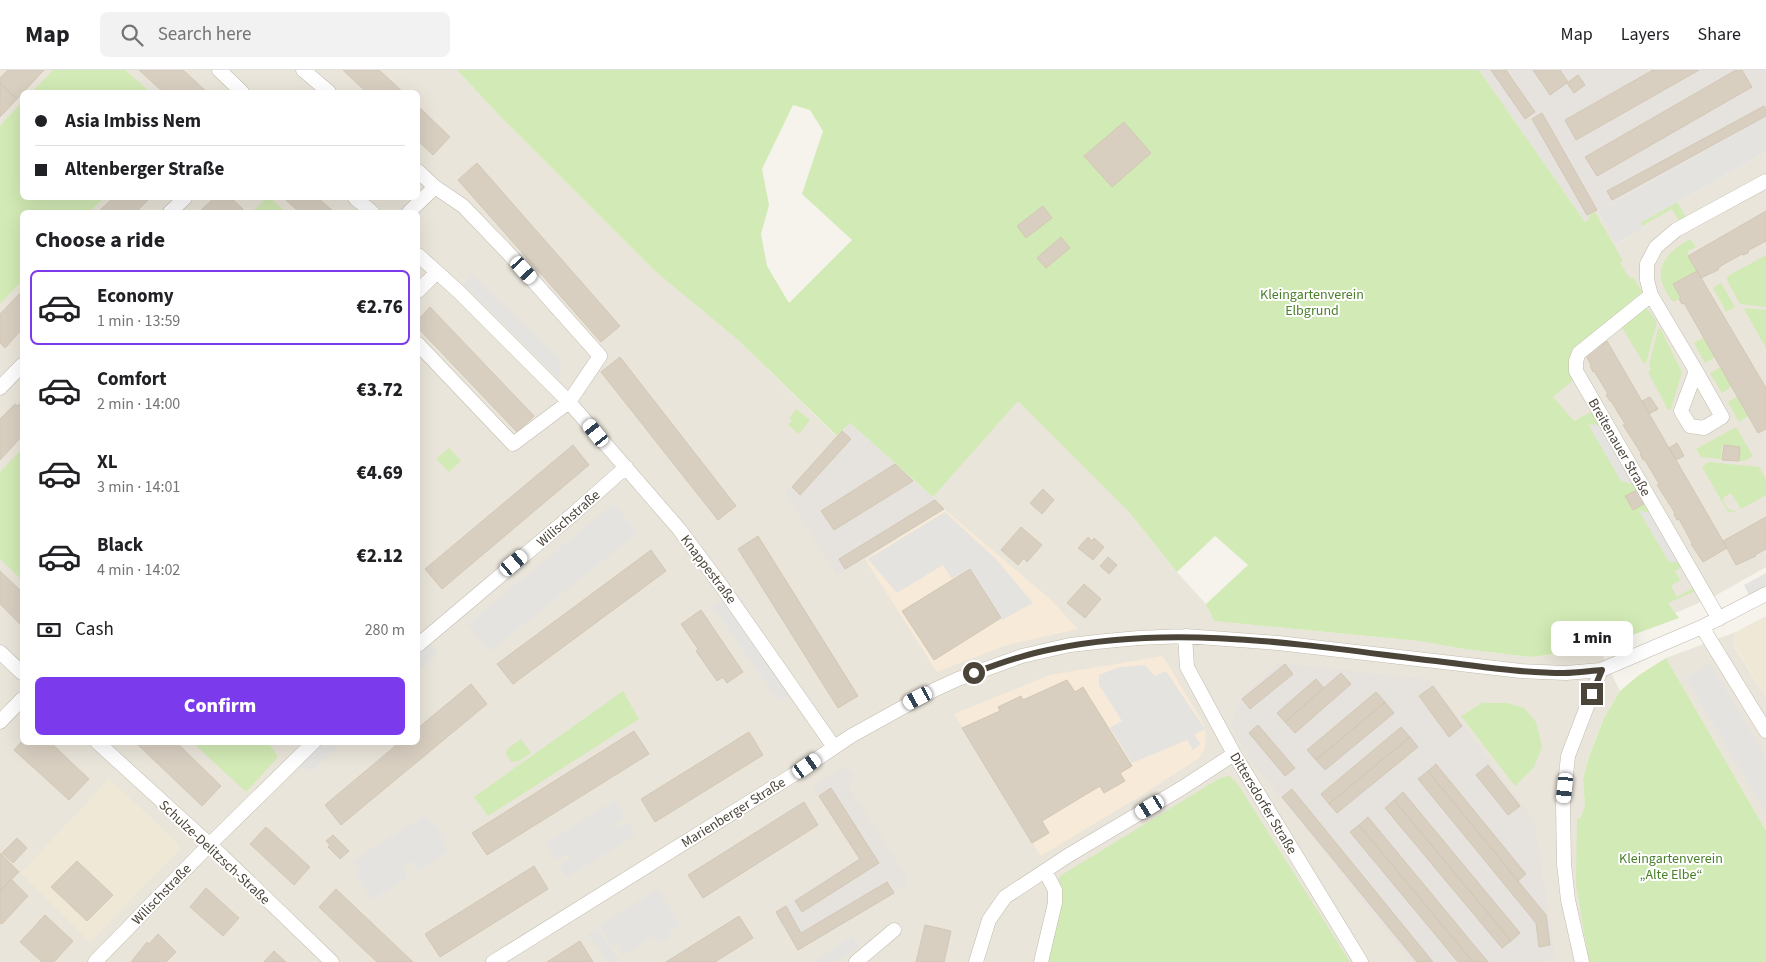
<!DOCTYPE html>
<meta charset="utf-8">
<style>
:root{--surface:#fff;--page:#f2f2f2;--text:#202124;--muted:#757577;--line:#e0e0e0;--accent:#7c3aed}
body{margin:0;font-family:"Source Sans 3",sans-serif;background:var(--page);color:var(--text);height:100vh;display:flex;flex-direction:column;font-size:19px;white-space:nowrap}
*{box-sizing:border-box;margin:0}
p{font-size:16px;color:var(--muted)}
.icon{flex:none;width:28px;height:28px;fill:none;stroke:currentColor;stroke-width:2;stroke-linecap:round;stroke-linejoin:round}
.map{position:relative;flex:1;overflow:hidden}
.panel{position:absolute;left:20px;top:140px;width:400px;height:535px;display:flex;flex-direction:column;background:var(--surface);border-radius:8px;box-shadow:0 5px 20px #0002}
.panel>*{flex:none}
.top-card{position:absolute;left:20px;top:20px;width:400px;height:110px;border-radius:8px;box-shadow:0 5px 20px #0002;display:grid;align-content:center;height:110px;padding:0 15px;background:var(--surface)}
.end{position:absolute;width:22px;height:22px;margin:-11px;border:6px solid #4b4439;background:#fff;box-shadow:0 0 0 2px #fff}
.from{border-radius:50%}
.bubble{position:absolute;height:35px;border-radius:8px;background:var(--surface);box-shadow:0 5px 20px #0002;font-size:16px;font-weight:800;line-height:35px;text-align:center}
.car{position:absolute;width:15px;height:30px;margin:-15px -8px;border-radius:6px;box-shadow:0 0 4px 1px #0007;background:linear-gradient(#fff 24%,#345 0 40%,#fff 0 76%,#345 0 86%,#fff 0)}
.top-card b{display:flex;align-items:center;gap:18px;height:48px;font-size:19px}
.top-card b+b{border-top:1px solid var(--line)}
.top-card i{width:12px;height:12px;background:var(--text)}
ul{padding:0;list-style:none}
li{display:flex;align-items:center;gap:15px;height:75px;margin:0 10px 8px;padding:0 5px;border:2px solid transparent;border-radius:8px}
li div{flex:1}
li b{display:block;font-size:19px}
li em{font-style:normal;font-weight:800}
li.current{border-color:var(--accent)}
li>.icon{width:45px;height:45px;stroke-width:1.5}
h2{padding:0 15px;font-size:22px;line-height:60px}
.pay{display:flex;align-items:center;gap:12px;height:55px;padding:0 15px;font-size:19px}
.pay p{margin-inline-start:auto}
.primary-button{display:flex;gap:10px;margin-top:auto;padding:10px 15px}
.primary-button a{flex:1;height:58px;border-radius:8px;background:var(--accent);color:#fff;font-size:20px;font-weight:800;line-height:58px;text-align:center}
header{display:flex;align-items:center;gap:30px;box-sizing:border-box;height:70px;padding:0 25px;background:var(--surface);border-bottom:1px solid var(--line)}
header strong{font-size:24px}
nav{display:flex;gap:28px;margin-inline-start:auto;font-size:18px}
.search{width:350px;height:45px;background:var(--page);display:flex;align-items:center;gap:12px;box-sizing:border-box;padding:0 18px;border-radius:8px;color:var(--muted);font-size:19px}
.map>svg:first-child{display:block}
.residential{fill:#eae5da;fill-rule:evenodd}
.commercial{fill:#f7ead8}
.industrial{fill:#e6e2dd}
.education{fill:#efe8d6}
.green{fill:#d2eab5;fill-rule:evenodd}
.parking{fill:#e5e3e0}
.building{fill:#d8cfc1;stroke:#d3c7b4}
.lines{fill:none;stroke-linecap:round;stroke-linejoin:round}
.street-casing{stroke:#c2bbae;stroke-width:15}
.street{stroke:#fff;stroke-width:14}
.route{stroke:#4b4439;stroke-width:6}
.labels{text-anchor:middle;stroke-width:4;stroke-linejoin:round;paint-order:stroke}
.park-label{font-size:14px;fill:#4a7f2a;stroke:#fff}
.street-label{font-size:14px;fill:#4b4439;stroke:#fff}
</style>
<header>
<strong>Map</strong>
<div class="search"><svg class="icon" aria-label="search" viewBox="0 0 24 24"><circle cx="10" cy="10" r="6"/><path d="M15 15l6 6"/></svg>Search here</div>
<nav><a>Map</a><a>Layers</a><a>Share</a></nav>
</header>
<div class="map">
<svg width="1766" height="892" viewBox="0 0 1766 892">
<rect width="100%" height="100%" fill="#f6f3ec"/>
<path class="residential" d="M0 0H457L496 42 656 202 738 270 836 366 933 427 1018 330 1129 442 1177 502 1206 534 1214 551 1419 571 1464 579 1531 587 1584 582 1599 578 1620 621 1604 648 1589 685 1583 709 1585 736 1580 749 1587 884 1589 892H0ZM22 22H418V128H22ZM22 142H418V672H22Z
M1766 82V497L1715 526 1675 543 1523 328 1588 146 1598 141 1617 174 1643 159 1640 153Z
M1736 562 1733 575 1766 627V761L1666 588Z"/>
<path class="commercial" d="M944 439 1052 531 1078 559 1007 575 937 602 865 489Z
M1162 586 1166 591 1204 655 1206 664 1205 678 1199 688 1142 725 1041 786 954 644 1050 605Z"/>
<path class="industrial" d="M1479 0H1766V46L1589 146 1590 149 1585 152Z
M850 353 933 427 944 439 837 506 785 422Z
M1279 593 1430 610 1534 751 1555 886 1547 892H1412L1248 687 1231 654 1241 628Z
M842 697 853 702 849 717 906 805V815L798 881 774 842 858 789 813 717Z"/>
<path class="education" d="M1766 546V627L1733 574 1736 562Z
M109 709 178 773 180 779 90 872 21 803Z"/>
<path class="green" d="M53 0H125L150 22H32Z
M457 0H1479L1585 152 1590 149 1588 146 1595 142 1623 191 1620 193 1630 209 1633 207 1643 223 1636 227 1575 281 1576 308 1553 327 1574 351 1595 340 1684 496 1675 501 1680 510 1671 516 1677 527 1696 516 1698 521 1696 523 1695 521 1668 533 1679 548 1591 580 1531 587 1464 579 1419 571 1214 551 1206 534 1248 495 1215 466 1177 502 1129 442 1018 331 933 427 850 353 837 366 738 270 656 202 496 42ZM793 35 810 40 823 61 802 124 852 170 789 233 767 196 761 164 769 135 762 99Z
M22 32V128H104L89 142H22V211L0 234V56Z
M266 128H270L286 142H252Z
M1677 132 1686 147 1679 151 1672 139 1642 156 1640 153Z
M1690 169 1696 177 1688 181V186L1697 201 1673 214 1681 228 1673 232C1669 227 1665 221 1663 215 1654 193 1674 178 1690 169Z
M1766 185V237L1740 234 1727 210 1728 206Z
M1721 213 1735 237 1726 242 1713 218Z
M1645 236 1657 252 1646 293 1644 294 1621 256Z
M1745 238 1766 240V278L1744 239Z
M1660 258 1682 302 1671 339 1668 340 1648 302 1651 300 1649 295 1658 259Z
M1704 267 1715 285 1714 288 1705 293 1694 273Z
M1721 297 1731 315 1730 318 1722 323 1710 303Z
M1738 326 1748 344 1747 347 1739 352 1728 332Z
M796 339 810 350 799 364 788 355 792 351 789 348Z
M1736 357 1753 386 1745 391H1739L1740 377 1722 375 1721 389 1701 387 1696 379Z
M449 378 461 391 449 402 436 389Z
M22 379V510L0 489V402Z
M1709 392 1759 397 1766 410V425L1741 439 1731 423 1724 427 1723 431 1728 439 1736 441 1732 443 1731 441 1728 442 1702 397Z
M1666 588 1766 761V892H1589L1576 814 1577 748 1580 749 1585 736 1583 709 1589 686 1604 648 1620 621 1639 605Z
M623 621 639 649 488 746 474 727Z
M1482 633H1507L1524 638 1536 652 1542 677 1534 697 1515 716 1461 646Z
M521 669 531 683 519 691 511 692 506 684 507 679Z
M193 673H269L278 687 246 722Z
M1229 706 1237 713 1350 892H1038L1055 820 1060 806 1220 708Z"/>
<path class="parking" d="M1766 46V82L1640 153 1643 159 1616 174 1598 141Z
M473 205 561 290 560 310 463 214Z
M1588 354 1603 356 1636 415 1621 411Z
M614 433 637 463 490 582 467 555Z
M1639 441 1654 443 1682 493 1669 492Z
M945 442 996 489 1033 533 1002 550 970 498 952 509 943 495 897 523 868 489Z
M1766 503V516L1749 525 1744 515Z
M723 529 791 624 779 631 713 537Z
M424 569 438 583 418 602V575Z
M1710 593 1766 687V743L1685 608Z
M1145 595 1155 606 1166 601 1205 659 1194 665 1201 674 1193 680 1187 670 1132 693 1110 658 1122 651 1099 615V605L1120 597Z
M314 673H342L312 701 292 694Z
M615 730 625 747 614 754 617 758 628 752 636 765 567 807 559 795 570 788 567 784 556 790 546 773Z
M425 745 432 755 434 753 445 770 443 772 449 781 418 801 411 791 402 797 408 807 372 830 355 804 359 801 353 791Z
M658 819 680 855 669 861 672 866 659 873 654 866 624 885 617 874 612 877 599 855Z
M597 858 620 892H607L588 864Z
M852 866 860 877 837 892H813Z"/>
<path class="building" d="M8 0H44L17 29 0 13V8Z
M139 0H183L207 22H163Z
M343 0H379L403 22H366Z
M1491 0H1506L1535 42 1525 49Z
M1533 0H1560L1568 12 1550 25Z
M1653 0H1699L1576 70 1565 50Z
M1736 0H1742L1752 17 1597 106 1585 87Z
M1578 5 1585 15 1574 23 1567 13Z
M0 13 17 29 0 47Z
M418 36 450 67 433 85 418 71Z
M1764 36 1766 41V46L1612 130 1607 121Z
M1542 43 1597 140 1587 145 1532 49Z
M1124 52 1151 83 1112 117 1084 86Z
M477 93 620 256 601 272 458 110Z
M113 128H150L136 142H98Z
M214 128H231L243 139 240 142H199Z
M284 128H318L334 142H299Z
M1043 136 1052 148 1026 168 1017 156Z
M1766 141V171L1749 180 1748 183 1743 185 1742 184 1719 197 1718 200 1701 208 1688 186Z
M1061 167 1070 178 1046 198 1037 188Z
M1697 201 1766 318V359L1758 363 1684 233 1682 234 1679 229 1681 228 1673 214Z
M22 221V259L5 278 0 273V244Z
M430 237 534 346 517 362 418 258V250Z
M1607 271 1727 478 1703 492 1691 474 1692 473 1679 449 1677 450 1674 444 1675 443 1657 415 1659 414 1645 390H1643L1640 384 1641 383 1623 355 1625 354 1611 331H1610L1606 325 1608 324 1594 301 1593 302 1590 296 1591 295 1585 284Z
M620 287 736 436 718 450 601 302Z
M1650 327 1658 339 1649 344 1642 331Z
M22 331V366L0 390V349L15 334 18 336Z
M842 361 851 369 800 425 792 417Z
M1677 373 1684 386 1676 390 1669 378Z
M573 375 589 395 442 519 425 499Z
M1724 375 1740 377 1739 391 1722 390Z
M895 394 913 411 834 460 821 441Z
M1043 419 1054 430 1042 444 1030 433Z
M1637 420 1645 433 1633 440 1625 426Z
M935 430 944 439 845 499 839 489Z
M1766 447V479L1755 485 1756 486 1736 495 1723 471Z
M1021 457 1042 475 1027 492 1024 488 1018 495 1001 480Z
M758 466 858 626 838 638 738 479Z
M1088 467 1092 471 1094 468 1104 477 1093 490 1078 478Z
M651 480 666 501 513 614 497 594Z
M1108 487 1117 495 1109 504 1100 496Z
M970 499 1001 548 934 590 902 541Z
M0 501 22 522V556L0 534Z
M1084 514 1101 529 1085 548 1067 533Z
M701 540 743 602 727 613 723 607 717 611 696 581 698 579 681 554Z
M1285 594 1293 604 1250 639 1242 629Z
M1341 603 1351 614 1295 663 1285 652Z
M1316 609 1324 618 1285 652 1277 643Z
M1067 610 1075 622 1083 617 1132 696 1120 703 1125 711 1104 723 1100 716 1042 751 1049 763 1032 773 962 658 1000 641 998 637 1021 626 1023 630Z
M471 614 487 634 341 755 325 735 400 672H418V658Z
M1433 616 1462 656 1449 667 1419 626Z
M1376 622 1385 632 1316 690 1307 680Z
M1385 632 1394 643 1325 700 1316 690Z
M1258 655 1295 698 1285 706 1249 663Z
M1401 657 1410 667 1329 734 1321 724Z
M634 661 649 684 487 785 472 763Z
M749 662 763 685 655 752 641 729Z
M1410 667 1418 677 1337 743 1329 734Z
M22 671V672H50L89 709 69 730 14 680Z
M135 672H176L221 716 202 736Z
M1436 694 1526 804 1518 811 1428 701Z
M1488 695 1520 736 1508 745 1476 705Z
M1428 701 1546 845 1550 875 1539 877 1536 853 1418 709Z
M831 718 879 793 802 842 795 831 860 789 819 726Z
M1292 719 1433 892H1417L1282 727Z
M1403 722 1520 863 1511 871 1394 730Z
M1394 730 1511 871 1502 878 1385 738Z
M804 732 818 755 703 828 688 805Z
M1368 747 1488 892H1473L1359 755Z
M1359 755 1473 892H1458L1350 762Z
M266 757 310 797 294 815 250 774Z
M333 765 349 781 340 789 328 777 330 775 326 771Z
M17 768 27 778 13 793 2 783Z
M0 783 19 802 0 821Z
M77 791 113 825 87 851 51 817Z
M534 796 548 819 440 887 425 864Z
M11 809 28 826 2 854 0 853V821Z
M887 812 894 823 798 880 776 842 786 836 801 863Z
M206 818 239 848 223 866 190 837Z
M336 819 413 892H377L361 877 319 837Z
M45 845 73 871 54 892H42L20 872Z
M739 846 753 868 715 892H666Z
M925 855 951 861 944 892H916Z
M158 864 176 882 166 892H131L147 872 149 874Z
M580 871 593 892H547Z
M274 881 286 892H264Z"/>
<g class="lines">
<defs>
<path id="street" d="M219 0 242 22
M303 0 329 22
M418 101 435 117 463 136 511 186 600 286 569 332 513 374 418 274
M355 128 372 142
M170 142 185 128
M409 142 435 117
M418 185 458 221 569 332 679 459 720 514 834 677
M418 221 436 203
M1651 225 1579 283 1576 291V301L1719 549
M1696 301 1722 347 1704 358 1690 356 1681 341 1696 301 1651 225 1647 210V194L1656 177 1676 160 1766 111
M0 318 22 295
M1702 557 1766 661
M1185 566 1187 597 1234 684 1361 892
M418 575 572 445 626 397
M0 582 22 603
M0 652 22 629
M97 672 222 786 332 892
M95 892 209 775 314 672
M493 892 793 705 851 666 934 620 958 609 1022 586 1070 575 1106 571 1139 568 1185 566 1278 573 1521 601 1566 603 1601 600 1702 557 1766 524
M856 892 894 860
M976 892 989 850 1005 827 1069 785 1182 718 1234 684
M1041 892 1055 833V820L1045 801
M1582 892 1568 830 1564 794 1563 734 1568 686 1601 600"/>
</defs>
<use href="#street" class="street-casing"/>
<use href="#street" class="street"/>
</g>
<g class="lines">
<path class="route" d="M974 603C1000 593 1026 584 1053 579 1172 554 1298 574 1418 589 1466 594 1515 603 1564 603 1576 603 1589 601 1602 600L1592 624"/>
</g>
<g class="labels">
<g class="park-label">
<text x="1312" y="229">Kleingartenverein<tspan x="1312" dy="16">Elbgrund</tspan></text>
<text x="1671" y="793">Kleingartenverein<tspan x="1671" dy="16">„Alte Elbe“</tspan></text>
</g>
<g class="street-label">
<text transform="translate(1620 377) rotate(60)" y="5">Breitenauer Straße</text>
<text transform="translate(568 448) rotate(-41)" y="5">Wilischstraße</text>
<text transform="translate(709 499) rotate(53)" y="5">Knappestraße</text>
<text transform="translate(1264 733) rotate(59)" y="5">Dittersdorfer Straße</text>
<text transform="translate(733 742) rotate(-32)" y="5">Marienberger Straße</text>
<text transform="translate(215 782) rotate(43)" y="5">Schulze-Delitzsch-Straße</text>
<text transform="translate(161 824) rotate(-46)" y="5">Wilischstraße</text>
</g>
</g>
</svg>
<i class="end from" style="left:974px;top:603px"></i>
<i class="end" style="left:1592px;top:624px"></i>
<div class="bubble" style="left:1551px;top:551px;width:82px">1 min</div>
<i class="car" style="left:524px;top:200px;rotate:138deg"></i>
<i class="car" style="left:596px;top:363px;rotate:321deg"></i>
<i class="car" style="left:514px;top:493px;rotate:50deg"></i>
<i class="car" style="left:918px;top:628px;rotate:242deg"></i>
<i class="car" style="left:807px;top:696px;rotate:55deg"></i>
<i class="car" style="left:1565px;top:718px;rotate:186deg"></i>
<i class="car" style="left:1150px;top:737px;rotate:239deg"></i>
<div class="top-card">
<b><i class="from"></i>Asia Imbiss Nem</b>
<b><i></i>Altenberger Straße</b>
</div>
<section class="panel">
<h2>Choose a ride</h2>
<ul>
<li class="current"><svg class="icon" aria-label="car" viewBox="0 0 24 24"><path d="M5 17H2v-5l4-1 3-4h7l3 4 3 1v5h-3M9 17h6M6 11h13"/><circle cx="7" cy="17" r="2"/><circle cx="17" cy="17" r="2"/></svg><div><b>Economy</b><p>1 min · 13:59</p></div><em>€2.76</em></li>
<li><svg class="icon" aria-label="car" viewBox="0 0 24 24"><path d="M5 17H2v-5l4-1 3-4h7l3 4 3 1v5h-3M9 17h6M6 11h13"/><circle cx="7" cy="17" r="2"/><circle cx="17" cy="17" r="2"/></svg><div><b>Comfort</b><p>2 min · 14:00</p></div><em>€3.72</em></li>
<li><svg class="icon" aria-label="car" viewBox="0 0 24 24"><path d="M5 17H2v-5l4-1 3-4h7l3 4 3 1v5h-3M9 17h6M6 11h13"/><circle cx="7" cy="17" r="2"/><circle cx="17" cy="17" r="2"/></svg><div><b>XL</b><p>3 min · 14:01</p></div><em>€4.69</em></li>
<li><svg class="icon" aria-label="car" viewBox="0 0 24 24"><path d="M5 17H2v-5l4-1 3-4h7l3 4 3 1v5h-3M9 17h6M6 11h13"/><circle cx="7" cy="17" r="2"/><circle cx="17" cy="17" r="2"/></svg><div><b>Black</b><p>4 min · 14:02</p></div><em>€2.12</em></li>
</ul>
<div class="pay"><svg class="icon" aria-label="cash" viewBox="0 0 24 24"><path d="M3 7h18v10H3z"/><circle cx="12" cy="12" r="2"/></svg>Cash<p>280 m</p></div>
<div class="primary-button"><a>Confirm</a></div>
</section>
</div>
